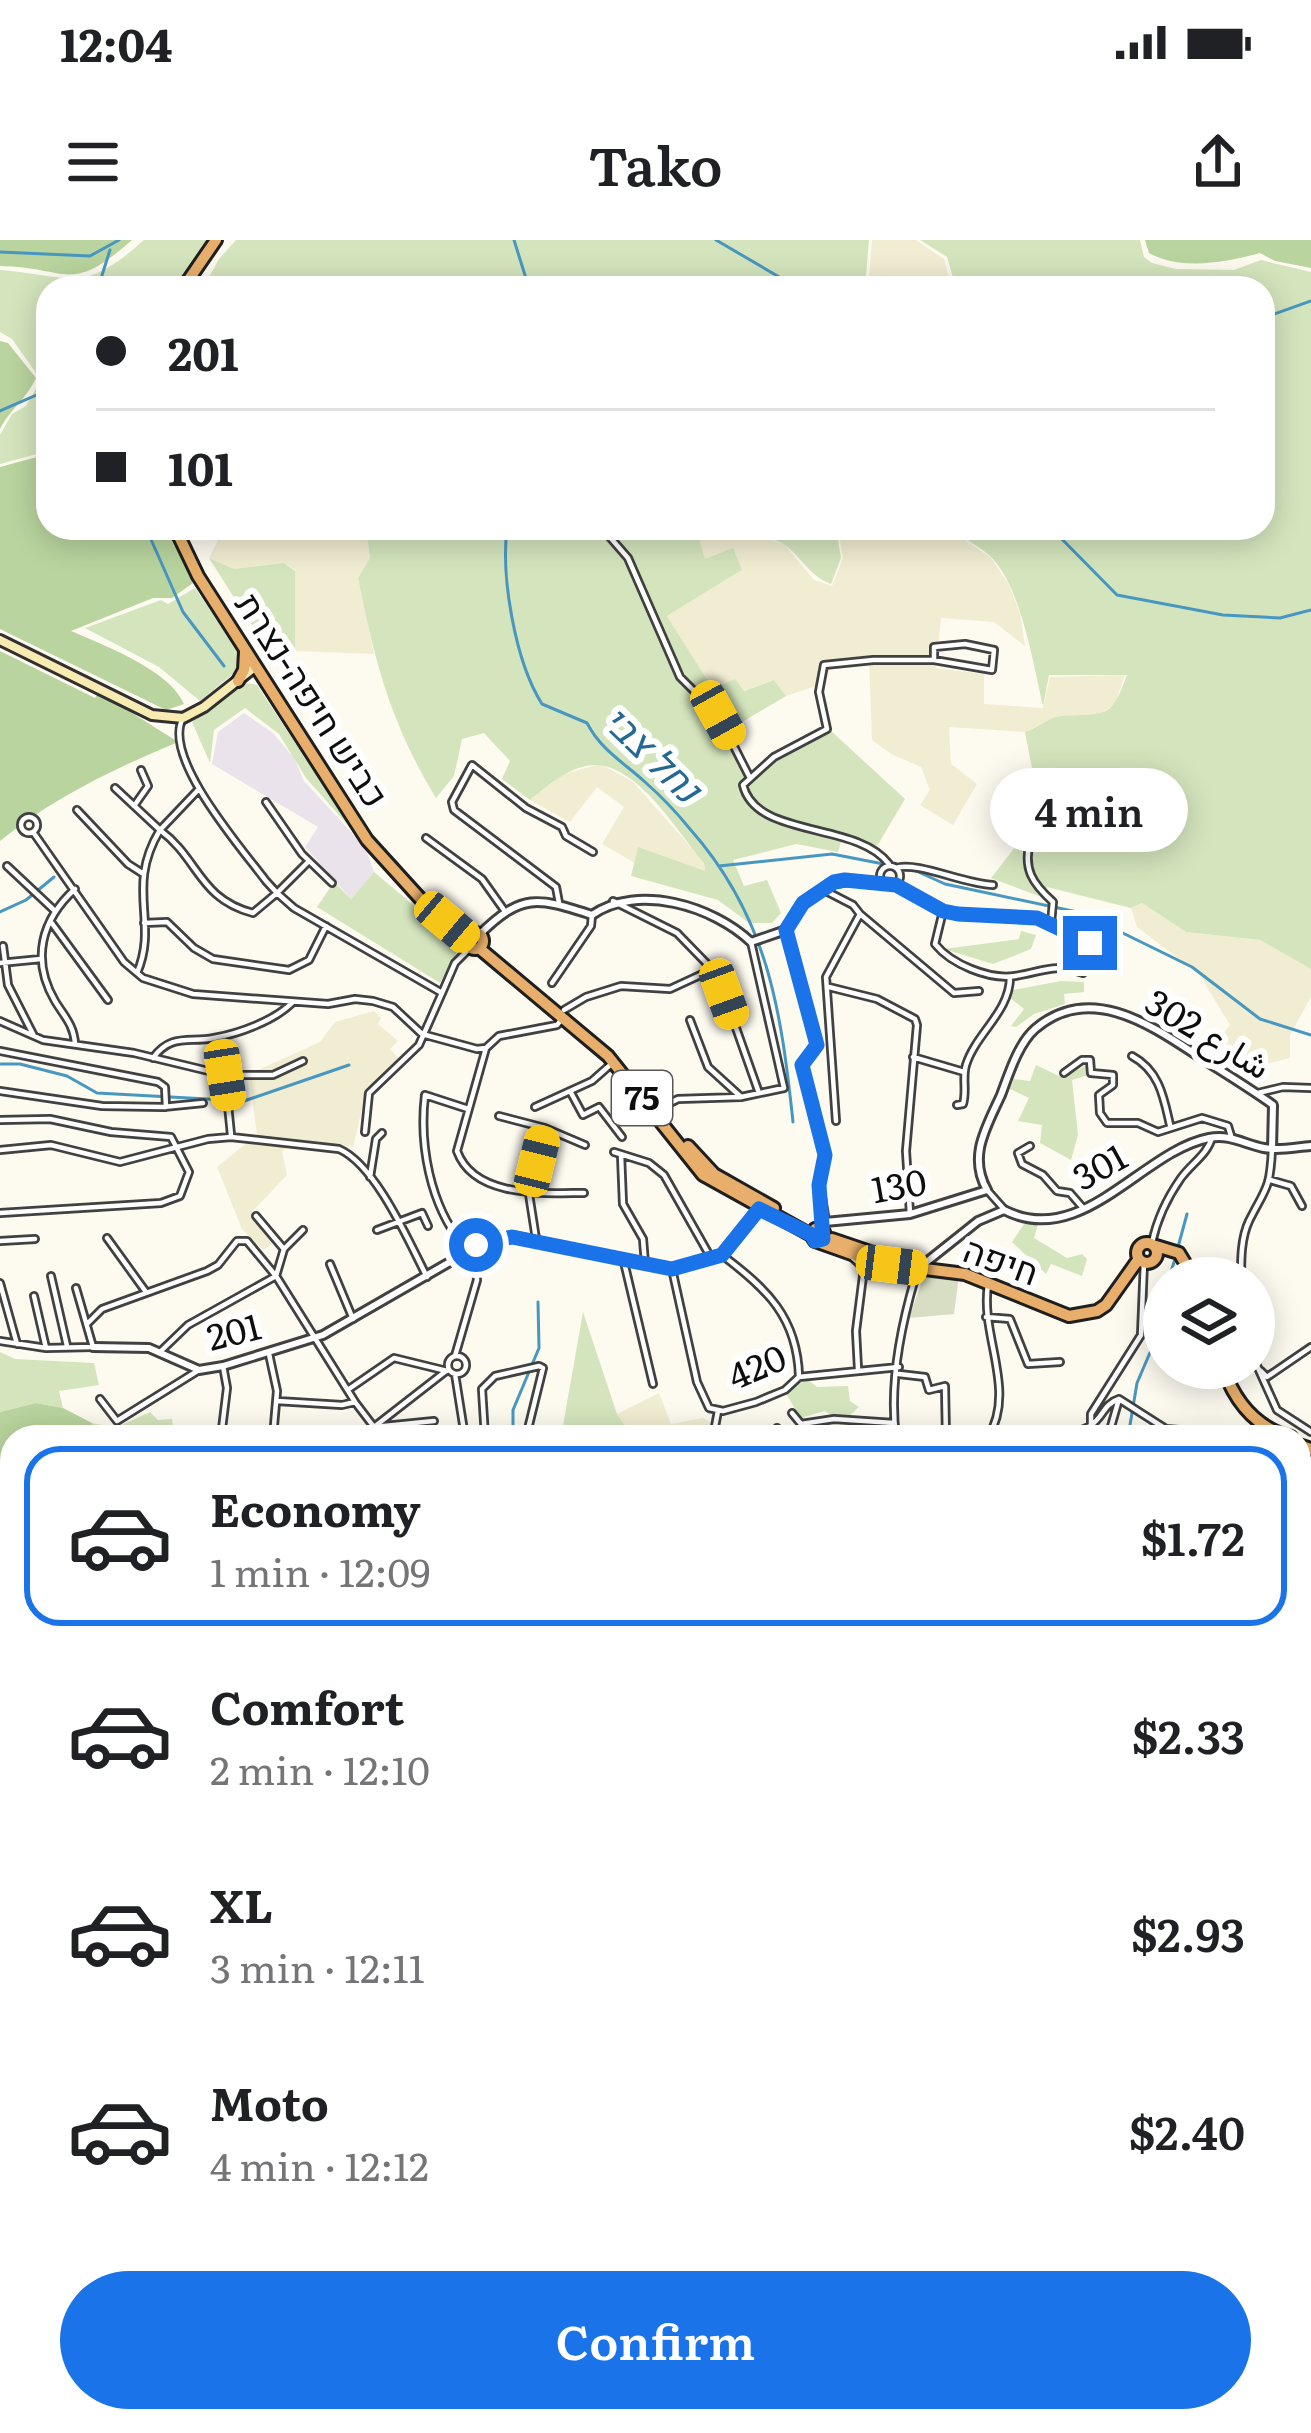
<!DOCTYPE html>
<meta charset="utf-8">
<style>
:root{--surface:#fff;--page:#f6f6f6;--text:#202124;--muted:#757577;--line:#e0e0e0;--accent:#1a73e8}
body{margin:0;font-family:Literata,Vazirmatn,Heebo,serif;background:var(--page);color:var(--text);height:100vh;display:flex;flex-direction:column;font-size:45px;white-space:nowrap}
*{box-sizing:border-box;margin:0}
p{font-size:39px;color:var(--muted)}
.icon{flex:none;width:66px;height:66px;fill:none;stroke:currentColor;stroke-width:2;stroke-linecap:round;stroke-linejoin:round}
.map{position:relative;flex:1;overflow:hidden}
.panel{position:absolute;left:0px;top:1185px;width:1311px;height:1008px;display:flex;flex-direction:column;background:var(--surface);border-radius:36px 36px 0 0;box-shadow:0 6px 30px #0003}
.panel>*{flex:none}
.guide{position:absolute;left:36px;top:36px;width:1239px;height:264px;border-radius:36px;box-shadow:0 6px 30px #0003;display:grid;align-content:center;height:264px;padding:0 60px;background:var(--surface)}
.buttons{position:absolute;left:1143px;top:1017px;display:grid;gap:24px}
.buttons a{display:grid;place-items:center;width:132px;height:132px;border-radius:50%;background:var(--surface);box-shadow:0 6px 30px #0003;font-size:60px}
.end{position:absolute;width:54px;height:54px;margin:-27px;border:15px solid #1a73e8;background:#fff;box-shadow:0 0 0 6px #fff}
.from{border-radius:50%}
.bubble{position:absolute;height:84px;border-radius:42px;background:var(--surface);box-shadow:0 6px 30px #0003;font-size:39px;font-weight:600;line-height:84px;text-align:center}
.car{position:absolute;width:36px;height:72px;margin:-36px -18px;border-radius:15px;box-shadow:0 0 9px 3px #0007;background:linear-gradient(#f5c518 24%,#345 0 40%,#f5c518 0 76%,#345 0 86%,#f5c518 0)}
.guide b{display:flex;align-items:center;gap:42px;height:114px;font-size:45px}
.guide b+b{border-top:3px solid var(--line)}
.guide i{width:30px;height:30px;background:var(--text)}
ul{padding:21px 0 0;list-style:none}
li{display:flex;align-items:center;gap:36px;height:180px;margin:0 24px 18px;padding:0 36px;border:6px solid transparent;border-radius:36px}
li div{flex:1}
li b{display:block;font-size:45px}
li em{font-style:normal;font-weight:600}
li.selected{border-color:var(--accent)}
li>.icon{width:108px;height:108px;stroke-width:1.5}
.button{display:flex;gap:24px;margin-top:auto;padding:24px 60px}
.button a{flex:1;height:138px;border-radius:72px;background:var(--accent);color:#fff;font-size:48px;font-weight:600;line-height:138px;text-align:center}
.status{display:flex;justify-content:space-between;align-items:center;height:84px;padding:0 60px;background:var(--surface);direction:ltr}
.status svg{height:33px;fill:currentColor}
header{display:flex;justify-content:space-between;align-items:center;height:156px;padding:0 60px;background:var(--surface);font-size:54px;font-weight:600}
.map>svg:first-child{display:block}
.industrial{fill:#eae3eb}
.farmland{fill:#f1edd2}
.green{fill:#d4e5bd}
.forest{fill:#b9d49e}
.cemetery{fill:#d7dec3}
.lines{fill:none;stroke-linecap:round;stroke-linejoin:round}
.stream{stroke:#4897c0;stroke-width:3}
.minor-casing{stroke:#414141;stroke-width:10}
.tertiary-casing{stroke:#414141;stroke-width:12}
.secondary-casing{stroke:#303030;stroke-width:14}
.trunk-casing{stroke:#1f1f1f;stroke-width:16}
.minor{stroke:#fff;stroke-width:4.5}
.tertiary{stroke:#fff;stroke-width:6}
.secondary{stroke:#f7ebb2;stroke-width:8}
.trunk{stroke:#e8af6c;stroke-width:10}
.route{stroke:#1a73e8;stroke-width:15}
.labels{text-anchor:middle;stroke-width:12;stroke-linejoin:round;paint-order:stroke}
.shield{fill:#fff;stroke:#565656;stroke-width:3}
.shield-label{font-size:33px;font-weight:bold;fill:#0e0e0e}
.street-label{font-size:36px;fill:#0e0e0e;stroke:#fff}
.water-label{font-size:39px;font-style:italic;fill:#236993;stroke:#fff}
</style>
<div class="status"><b>12:04</b><svg viewBox="0 0 49 12"><path d="M0 12V9h3v3zM5 12V6h3v6zM10 12V3h3v9zM15 12V0h3v12zM26 1h20v11H26zM47 4h2v5h-2z"/></svg></div>
<header><svg class="icon" aria-label="menu" viewBox="0 0 24 24"><path d="M4 6h16M4 12h16M4 18h16"/></svg>Tako<svg class="icon" aria-label="share" viewBox="0 0 24 24"><path d="M12 15V3M7 8l5-5 5 5M5 13v7h14v-7"/></svg></header>
<div class="map">
<svg width="1311" height="2193" viewBox="0 0 1311 2193">
<rect width="100%" height="100%" fill="#fdfaf0"/>
<path class="industrial" d="M244 473 273 493 294 518 304 541 365 607 374 632 351 659 305 607 318 587 212 524 218 492Z"/>
<path class="farmland" d="M872 0H916L944 19 952 48H868Z
M224 288H366L370 318 358 339 374 414 295 411V330L284 323 234 329 209 318Z
M696 288H762L770 300 784 304 814 340 832 346 843 318 838 288H947L991 318 1008 343 1020 373 1025 406 994 382 941 378 936 428 984 434V464L1043 468 1050 437 1125 435 1115 463 1099 475 1058 476 1025 492 949 487 951 524 977 544 953 585 920 565 930 550 921 527 891 514 872 500 869 420 832 423 825 443 786 456 774 440 743 451 713 449 667 376 742 330 705 320Z
M600 524 632 541 704 622 705 632 638 608 635 623 602 604 624 567 597 547 570 582 530 560 564 534Z
M1142 663 1186 692 1260 700 1311 729V757L1290 795V818L1258 826 1217 801 1230 785 1199 734 1137 687 1131 668Z
M374 771 381 778 378 784 398 801 390 809 399 819 367 848 353 907 302 900 282 911 287 935 251 973 272 1004 263 1010 242 989 217 927 257 895 249 834 320 802 335 782Z
M659 1153 671 1184 703 1178 716 1185 714 1197H633L617 1174Z
M0 1706 12 1723V2181H366L371 2193H0Z"/>
<path class="green" d="M144 0H208L175 48H48V211L0 224V195L12 174 26 166 41 140 12 99 0 92V30C74 36 81 56 144 0Z
M236 0H869L865 48H203L219 19Z
M920 0H1140L1144 17 1152 23 1176 29 1234 30 1261 20 1311 32V729L1260 700 1186 692 1142 663 1131 668 1047 647 1044 658 991 638 1041 574 1025 492C1037 488 1050 477 1061 476 1105 473 1110 481 1127 435H1049L1043 466C1033 424 1021 344 989 315 977 305 962 297 949 288H1263V48H956L947 17Z
M366 288H696L705 319 733 308 742 330 667 376 713 449 735 439 744 451 774 440 786 456 730 489 753 535 830 490 905 559 877 606 843 595 838 612 796 604 733 620 744 646 767 640 781 673 772 683H749L718 660 631 636 638 607 705 631 704 623C678 593 633 515 586 526 565 530 547 547 530 560L502 539 510 521 484 493 462 499 454 536 436 558C391 484 375 423 358 338L370 318Z
M764 288H836L841 318 831 344C805 335 797 305 771 299Z
M209 318 234 329 284 323 295 331V411L278 427Z
M195 348 240 414V428L200 461 159 427 85 388 161 360 168 364Z
M247 443 257 445 353 591 306 538 279 494 245 468 214 490 210 523 192 482Z
M374 632 461 705 440 743 317 667 334 642 351 659Z
M1021 691 1036 695 1031 709 993 724 944 709 1019 699Z
M1061 741 1084 742V752L1064 754 1065 764 1034 774 1016 787 1011 786 1024 769 1009 757 1013 750Z
M1088 824V835L1072 840 1078 895 1071 920 1040 903 1042 885 1018 881 1029 858 1010 849 1014 839 1030 841 1036 825 1063 838Z
M1026 981H1039L1034 998 1067 1018 1082 1014 1087 1019 1082 1036 1051 1024 1046 1034 1012 1002Z
M583 1072 617 1174 633 1197H561Z
M0 1112 15 1119 94 1123 99 1145 59 1151 63 1168 36 1163 0 1172Z
M808 1140 817 1147 848 1146 850 1161 859 1167 850 1175H831L825 1171 800 1178 787 1155 795 1145Z
M150 1172 158 1180 172 1179 174 1197 89 1196 92 1183 115 1188Z
M1299 1221 1311 1229V1291L1299 1326Z
M12 1606V1722L0 1704V1617Z"/>
<path class="forest" d="M0 0H132C69 56 69 27 0 26Z
M1145 0H1311V28L1275 21 1260 13C1228 22 1180 31 1149 13Z
M0 101 8 103 36 138C25 161 11 168 0 189Z
M48 214V288H168L193 343 172 358H153L71 391C103 405 170 430 184 464L166 470 0 389V227Z
M0 411 95 458 99 452 178 502C116 528 52 558 0 601Z
M36 1163 63 1168 92 1183 90 1197H12V1576L0 1557V1172Z
M668 2181H1065L1058 2186 1059 2193H678Z"/>
<path class="cemetery" d="M925 1033 959 1036 954 1074 909 1078Z"/>
<g class="lines">
<path class="stream" d="M514 0 529 48
M716 0 798 48
M0 12 90 16 119 0
M98 48 110 10
M1263 78 1311 61
M0 171 48 150
M146 288 183 372 224 426
M507 288C501 338 515 421 542 464L587 483C601 510 623 522 645 542 661 556 677 573 690 589 768 677 781 770 793 882
M1051 288 1117 355 1223 375 1280 378 1311 370
M719 626 832 614 899 627
M914 630 945 644 1082 673 1192 727 1260 779 1311 795
M0 672 26 660 54 637
M0 824H20L67 836 97 853 244 861 349 825
M1178 1007 1187 974
M1169 1038 1176 1016
M513 1197V1170L539 1108 538 1062
M1128 1197 1137 1143 1155 1101V1082L1164 1055
M1299 1270 1311 1273
M0 1284 12 1274
M0 1812 7 1806 12 1815
M1301 2074 1311 2054
M271 2193 295 2181
M1265 2193H1292"/>
<defs>
<path id="minor" d="M602 288 628 318 680 437 718 475 749 536
M183 478C161 517 243 610 266 641L277 653 309 621
M115 548 160 590 199 549
M266 562 302 614 332 643
M134 566 148 546 141 530
M77 570 128 624 142 633
M21 585a8 8 0 1 1 16 0a8 8 0 1 1-16 0Z
M33 592 124 722 143 738 193 754 328 764 355 759 373 761 393 767 422 794 477 809 486 808 499 796 557 785 562 779
M426 598 482 639 504 670
M1030 601C1023 629 1032 643 1053 662L1051 683
M889 624C857 581 756 599 743 545L774 517 827 489 819 452 824 425 873 420H934L992 430 994 410 965 404 934 407V420
M7 626 55 671
M880 636a10 10 0 1 1 20 0a10 10 0 1 1-20 0Z
M896 628C917 621 964 644 993 645
M896 645 943 671 1037 678 1090 703
M822 649 853 665 860 674 826 737 836 881
M613 661 677 693 712 729
M559 663 556 647 454 570 452 562 472 525 526 568 562 587 566 596 593 612
M943 671 935 704C951 724 989 740 1015 736 1046 731 1052 723 1083 733
M860 674 954 753 979 751
M51 682 108 760
M144 683 167 682 194 708 213 719 289 730 309 720 326 686
M786 690C805 644 837 639 882 642
M3 706 8 745 34 796
M0 723 41 719
M137 733C159 682 125 648 160 590 199 619 199 659 253 673L277 653 294 668 442 753 455 723 470 708
M552 743 591 686 592 675
M829 747 877 759 915 779 917 785 906 911 910 974
M724 754 759 853
M564 770 586 757 621 746 670 749 722 725
M690 780 708 827 741 857
M0 781 43 800 134 813 225 835H273L303 821
M75 804C74 785 64 776 55 761 31 720 41 680 75 649
M486 808 457 911C474 958 543 953 584 953
M0 811 158 842 165 847 166 867
M1132 816C1160 831 1164 859 1170 885
M913 817 964 832
M153 818C171 793 189 803 214 798 240 793 274 781 293 762
M1064 833 1082 820H1090L1091 833 1113 835V845L1099 855 1100 873 1107 883H1138L1158 892 1202 878 1228 886 1231 896
M225 835 231 895
M0 851 102 866 163 867 203 863
M570 851 583 875 599 867 622 897
M1258 853 1283 847 1311 848
M957 865 963 864C967 851 962 838 966 825 976 793 1010 772 1010 737
M664 866 678 859 741 857 784 848 751 702
M535 867 592 841 609 826
M499 876 545 888 585 905
M0 880 50 879 111 892 171 897 189 932 180 956 161 963 0 973
M365 892 369 853 419 805 442 753
M1030 906 1018 913 1022 924 1043 935 1057 951 1070 953 1083 968
M0 910 51 905 120 922 208 899 231 897 339 909C376 925 409 1002 427 1037
M614 912 649 923 664 935 711 1018
M621 915 623 964 643 999 645 1024
M370 937 376 899 382 893
M1270 940 1291 946 1302 966
M987 950 1003 968
M256 976 283 1008
M303 990 284 1009 276 1036 355 1162
M377 990 422 973 428 986
M107 998 146 1052
M536 999 529 954 545 888
M0 1001 35 999
M1152 1003C1157 979 1167 958 1181 938 1192 923 1208 914 1212 897
M462 1004C430 964 419 905 425 855L468 869
M722 1015C767 1049 797 1077 799 1136
M853 1018 864 1028 914 1037
M624 1022 653 1144
M330 1024 353 1079
M672 1029 697 1142 709 1168 723 1171 756 1162 785 1150 799 1137 899 1127
M51 1036 67 1106
M1241 1038C1241 1019 1241 998 1249 981 1266 947 1270 950 1272 909
M0 1043 17 1104
M34 1056 46 1108
M986 1077 1010 1079 1028 1124 1060 1122
M88 1083 102 1069 207 1031 218 1025 237 1001H247L276 1036 188 1085 161 1111
M0 1101 46 1108 93 1107 76 1048
M269 1114 277 1151 273 1197
M455 1116 477 1040 475 1018
M448 1125a9 9 0 1 1 18 0a9 9 0 1 1-18 0Z
M1254 1119 1277 1170 1311 1192
M858 1129 856 1091 864 1028
M1261 1131 1267 1137 1311 1107
M455 1134 465 1197
M899 1134 925 1137 929 1150 945 1146 946 1197
M349 1149 394 1118 447 1131
M100 1159 117 1181 199 1130
M277 1161 342 1165 355 1162 374 1187 434 1181
M792 1173 801 1184 834 1179 894 1183
M1091 1186V1174L1141 1095 1144 1022
M221 1197 227 1148 223 1126
M369 1197 374 1187 446 1131
M485 1197 482 1149 495 1136 539 1126 543 1128 526 1197
M713 1197 718 1171
M768 1197 777 1188 786 1197
M896 1197C889 1146 901 1086 915 1038
M988 1197C1017 1150 980 1096 988 1045
M1031 1197C1049 1191 1073 1197 1090 1186 1104 1177 1103 1164 1119 1159L1166 1189 1243 1195
M1108 1197 1119 1159
M1299 1295 1311 1298
M1299 1429 1311 1422
M1299 1626 1311 1622
M1299 1705 1311 1712
M1299 1769 1311 1768
M1299 1904 1311 1907
M1299 1951 1306 1904 1302 1858
M1299 2082 1311 2060
M1299 2119 1311 2134
M373 2181 379 2193"/>
<path id="tertiary" d="M480 694C523 652 538 658 592 675 638 643 713 666 751 702L786 690 816 804 802 825 825 915 819 945 825 982
M825 982 910 974 987 950C968 916 986 888 1001 855 1009 834 1018 804 1035 789 1088 743 1148 783 1195 814 1221 831 1248 847 1273 865L1272 909
M462 1015 460 1009 465 1002 476 1005 512 996 672 1029 722 1015 762 965
M462 1015 474 1017 476 1005
M924 1024 978 981 1004 970C1082 1010 1142 911 1209 898 1231 894 1244 904 1264 908 1279 911 1296 907 1311 906
M93 1107 149 1108 199 1130 223 1126 323 1095 462 1015
M1299 1852 1311 1850
M1299 1861 1311 1858
M1299 1870 1304 1874 1311 1865"/>
<path id="secondary" d="M0 400 152 475 183 478 204 467 256 426
M648 2181 650 2193"/>
<path id="trunk" d="M183 48 216 0
M175 288 198 336 367 600 426 665 467 699
M238 441 244 430 245 412
M467 701a8 8 0 1 1 16 0a8 8 0 1 1-16 0Z
M479 708 608 816 703 935 811 995
M688 906 714 934 774 968
M832 999 888 1018
M822 1000 824 992 815 989 811 995 815 1001 877 1023 965 1034 1069 1076 1097 1071 1106 1065 1138 1020
M1137 1013a10 10 0 1 1 20 0a10 10 0 1 1-20 0Z
M1156 1006 1179 1013 1194 1038
M1223 1128C1235 1162 1256 1188 1291 1197
M1299 1205 1311 1209
M527 2181 609 2193
M436 2193 468 2185 526 2181
M491 2193H554"/>
</defs>
<use href="#minor" class="minor-casing"/>
<use href="#tertiary" class="tertiary-casing"/>
<use href="#secondary" class="secondary-casing"/>
<use href="#trunk" class="trunk-casing"/>
<use href="#minor" class="minor"/>
<use href="#tertiary" class="tertiary"/>
<use href="#secondary" class="secondary"/>
<use href="#trunk" class="trunk"/>
</g>
<g class="lines">
<path class="route" d="M476 1005 512 997 672 1029 722 1015 759 969 812 995 815 1001 823 999 819 945 825 915 802 825 817 805 786 690 803 663 834 642 845 640 896 645 943 671 958 674 1037 678 1090 703"/>
</g>
<g class="labels">
<rect class="shield" x="612" y="831" width="60" height="54" rx="9"/>
<g class="shield-label">
<text x="642" y="870">75</text>
</g>
<g class="street-label">
<text transform="translate(312 460) rotate(57)" y="13">כביש חיפה-נצרת</text>
<text transform="translate(1208 794) rotate(31)" y="13">شارع 302</text>
<text transform="translate(1100 927) rotate(-29)" y="13">301</text>
<text transform="translate(899 946) rotate(-10)" y="13">130</text>
<text transform="translate(1001 1021) rotate(20)" y="13">חיפה</text>
<text transform="translate(234 1092) rotate(-14)" y="13">201</text>
<text transform="translate(757 1127) rotate(-23)" y="13">420</text>
</g>
<g class="water-label">
<text transform="translate(652 514) rotate(44)" y="14">נחל צבי</text>
</g>
</g>
</svg>
<div class="buttons">
<a><svg class="icon" aria-label="layers" viewBox="0 0 24 24"><path d="M12 4l9 5-9 5-9-5zM3 14l9 5 9-5"/></svg></a>
</div>
<i class="end from" style="left:476px;top:1005px"></i>
<i class="end" style="left:1090px;top:703px"></i>
<div class="bubble" style="left:990px;top:528px;width:198px">4 min</div>
<i class="car" style="left:718px;top:475px;rotate:151deg"></i>
<i class="car" style="left:447px;top:682px;rotate:130deg"></i>
<i class="car" style="left:724px;top:754px;rotate:160deg"></i>
<i class="car" style="left:225px;top:835px;rotate:171deg"></i>
<i class="car" style="left:537px;top:921px;rotate:14deg"></i>
<i class="car" style="left:892px;top:1025px;rotate:97deg"></i>
<div class="guide">
<b><i class="from"></i>201</b>
<b><i></i>101</b>
</div>
<section class="panel">
<ul>
<li class="selected"><svg class="icon" aria-label="car" viewBox="0 0 24 24"><path d="M5 17H2v-5l4-1 3-4h7l3 4 3 1v5h-3M9 17h6M6 11h13"/><circle cx="7" cy="17" r="2"/><circle cx="17" cy="17" r="2"/></svg><div><b>Economy</b><p>1 min · 12:09</p></div><em>$1.72</em></li>
<li><svg class="icon" aria-label="car" viewBox="0 0 24 24"><path d="M5 17H2v-5l4-1 3-4h7l3 4 3 1v5h-3M9 17h6M6 11h13"/><circle cx="7" cy="17" r="2"/><circle cx="17" cy="17" r="2"/></svg><div><b>Comfort</b><p>2 min · 12:10</p></div><em>$2.33</em></li>
<li><svg class="icon" aria-label="car" viewBox="0 0 24 24"><path d="M5 17H2v-5l4-1 3-4h7l3 4 3 1v5h-3M9 17h6M6 11h13"/><circle cx="7" cy="17" r="2"/><circle cx="17" cy="17" r="2"/></svg><div><b>XL</b><p>3 min · 12:11</p></div><em>$2.93</em></li>
<li><svg class="icon" aria-label="car" viewBox="0 0 24 24"><path d="M5 17H2v-5l4-1 3-4h7l3 4 3 1v5h-3M9 17h6M6 11h13"/><circle cx="7" cy="17" r="2"/><circle cx="17" cy="17" r="2"/></svg><div><b>Moto</b><p>4 min · 12:12</p></div><em>$2.40</em></li>
</ul>
<div class="button"><a>Confirm</a></div>
</section>
</div>
